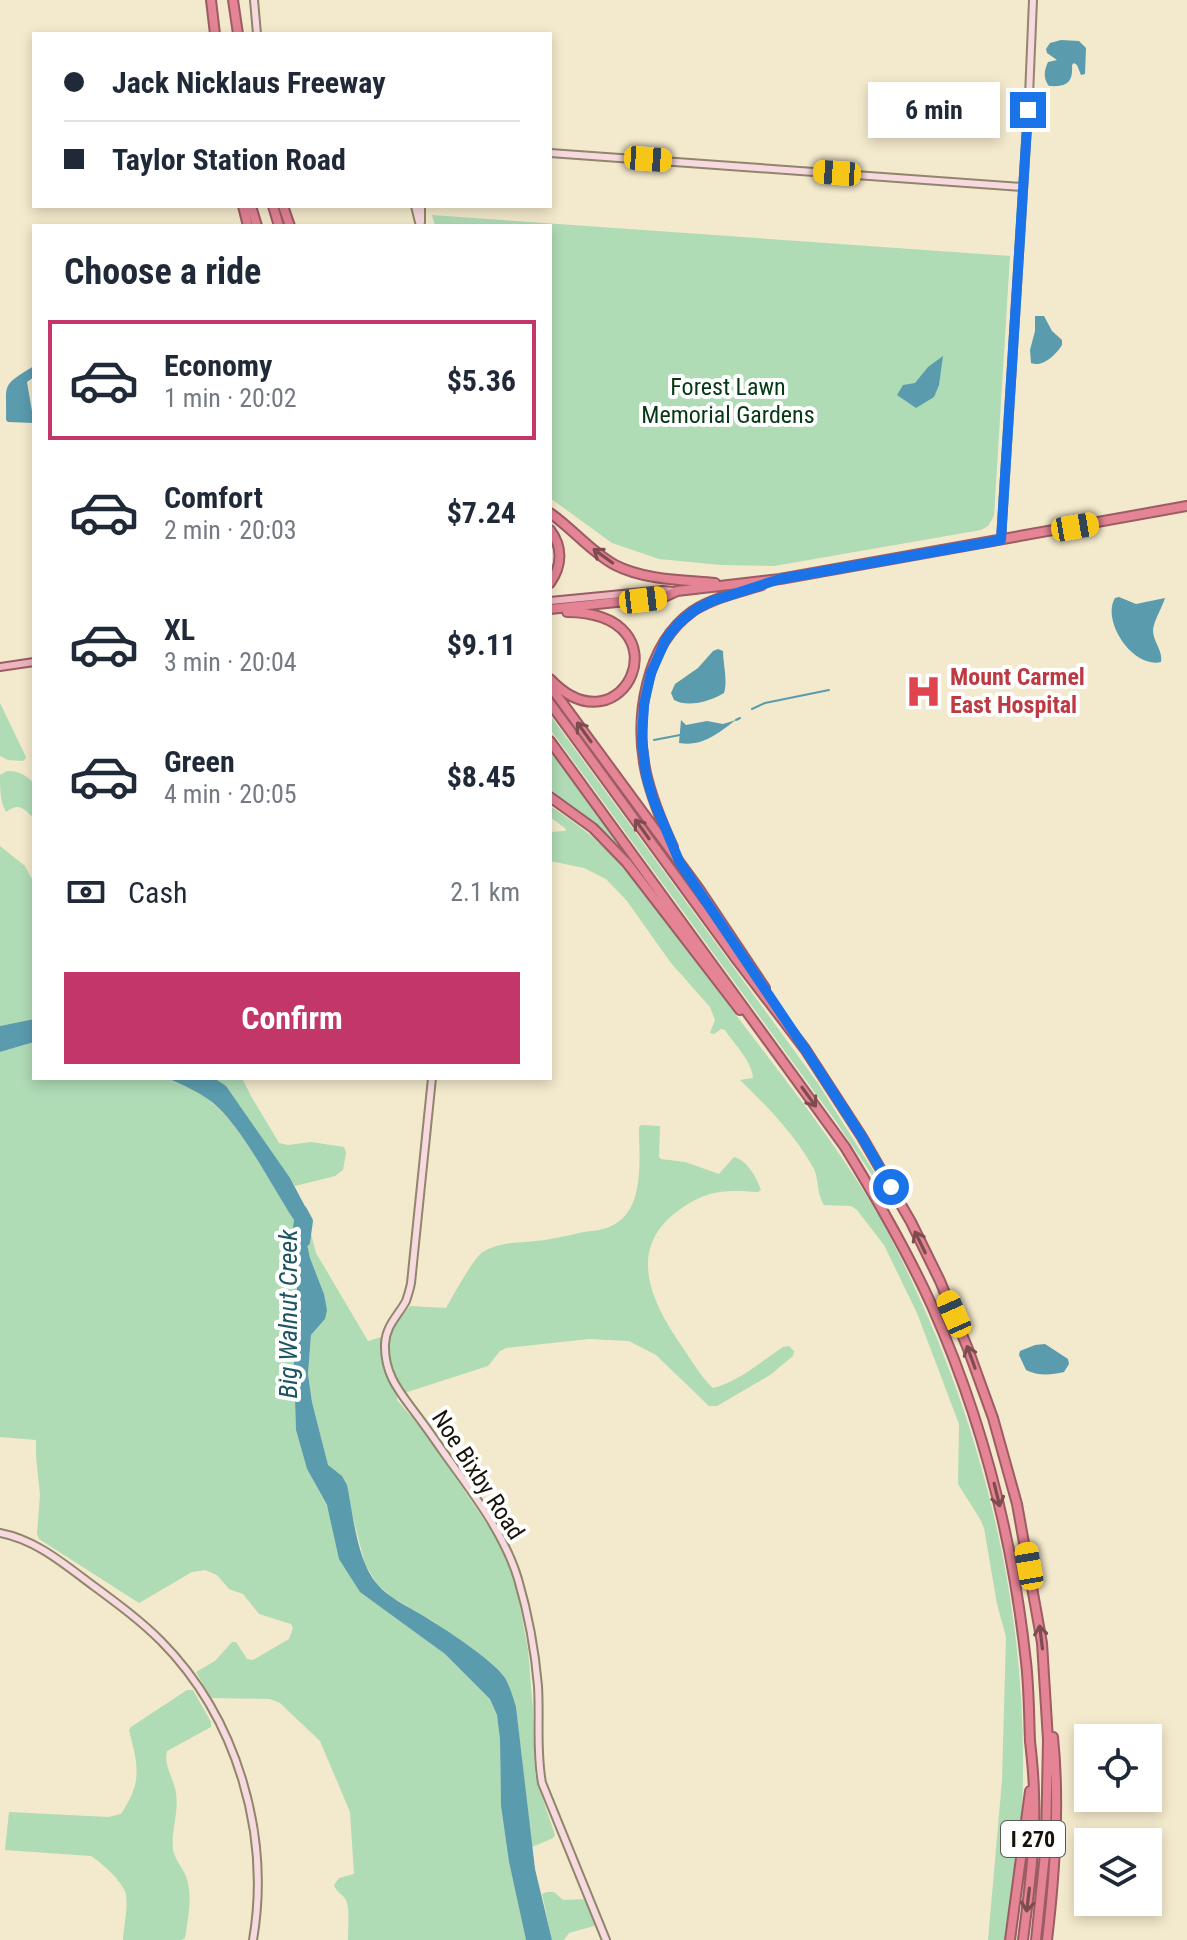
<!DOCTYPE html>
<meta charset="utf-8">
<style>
:root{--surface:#fff;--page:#f6f6f7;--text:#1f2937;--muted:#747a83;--line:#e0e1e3;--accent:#c2366a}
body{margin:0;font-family:"Roboto Condensed",sans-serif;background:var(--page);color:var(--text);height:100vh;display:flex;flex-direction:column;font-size:30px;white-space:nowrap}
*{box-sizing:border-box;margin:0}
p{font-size:26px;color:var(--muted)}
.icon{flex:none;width:44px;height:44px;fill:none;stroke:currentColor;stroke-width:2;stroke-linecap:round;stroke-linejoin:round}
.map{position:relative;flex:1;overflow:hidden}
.sheet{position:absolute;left:32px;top:224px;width:520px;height:856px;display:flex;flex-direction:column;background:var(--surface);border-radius:0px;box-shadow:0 4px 12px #0003}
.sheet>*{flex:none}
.guide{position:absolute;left:32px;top:32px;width:520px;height:176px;border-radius:0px;box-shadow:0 4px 12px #0003;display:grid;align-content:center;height:176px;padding:0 32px;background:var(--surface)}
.buttons{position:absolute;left:1074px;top:1724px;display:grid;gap:16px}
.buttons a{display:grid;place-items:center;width:88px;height:88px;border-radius:0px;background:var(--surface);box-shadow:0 4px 12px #0003;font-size:40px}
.end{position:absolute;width:36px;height:36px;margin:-18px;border:10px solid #1a73e8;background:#fff;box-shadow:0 0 0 4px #fff}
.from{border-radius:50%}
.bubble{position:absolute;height:56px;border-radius:0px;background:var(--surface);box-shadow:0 4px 12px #0003;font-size:26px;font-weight:700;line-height:56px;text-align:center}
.car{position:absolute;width:24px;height:48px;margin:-24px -12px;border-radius:10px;box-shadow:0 0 6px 2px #0007;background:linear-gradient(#f5c518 24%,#345 0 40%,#f5c518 0 76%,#345 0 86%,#f5c518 0)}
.guide b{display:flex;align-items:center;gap:28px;height:76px;font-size:30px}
.guide b+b{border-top:2px solid var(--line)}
.guide i{width:20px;height:20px;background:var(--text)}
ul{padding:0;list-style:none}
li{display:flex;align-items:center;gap:24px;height:120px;margin:0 16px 12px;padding:0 16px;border:4px solid transparent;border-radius:0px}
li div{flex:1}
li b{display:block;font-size:30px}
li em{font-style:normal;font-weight:700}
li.active{border-color:var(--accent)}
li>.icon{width:72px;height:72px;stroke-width:1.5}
h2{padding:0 32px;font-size:36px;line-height:96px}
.pay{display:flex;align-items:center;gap:20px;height:88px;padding:0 32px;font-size:30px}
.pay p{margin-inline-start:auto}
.action{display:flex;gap:16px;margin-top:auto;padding:16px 32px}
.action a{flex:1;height:92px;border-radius:0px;background:var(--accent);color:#fff;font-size:32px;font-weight:700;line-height:92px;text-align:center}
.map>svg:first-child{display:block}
.green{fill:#afdbb5}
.water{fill:#5a9bae}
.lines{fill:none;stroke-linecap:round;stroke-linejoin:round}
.stream{stroke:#5a9bae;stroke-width:2}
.river{stroke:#5a9bae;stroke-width:8}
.secondary-casing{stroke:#8f866b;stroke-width:10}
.primary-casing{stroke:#9c5c64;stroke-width:10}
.highway-casing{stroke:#9c5c64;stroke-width:12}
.secondary{stroke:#f7dadf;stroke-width:6}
.primary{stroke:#efb5bf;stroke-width:6}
.highway{stroke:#e48495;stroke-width:8}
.oneway{stroke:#7e4c4f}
.route{stroke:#1a73e8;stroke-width:10}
.labels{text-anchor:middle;stroke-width:8;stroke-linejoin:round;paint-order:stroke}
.shield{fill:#fff;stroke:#5d5a53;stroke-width:2}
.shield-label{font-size:22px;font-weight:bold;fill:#171309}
.park-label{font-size:24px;fill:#053914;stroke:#fff}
.health-label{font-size:24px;font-weight:bold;fill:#be3a42;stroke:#fff;text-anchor:start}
.street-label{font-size:24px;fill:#171309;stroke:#fff}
.water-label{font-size:26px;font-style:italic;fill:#1d5463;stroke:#fff}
</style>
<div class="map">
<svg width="1187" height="1940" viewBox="0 0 1187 1940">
<rect width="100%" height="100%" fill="#f3e9cc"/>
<path class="green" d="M432 215 1010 256 994 516 988 526 981 530 774 566 721 565 659 559 612 543 550 498V226H435Z
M0 703 25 755 26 758 23 761 8 760 0 756Z
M550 715 817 1082 881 1183 880 1187 837 1123 550 729Z
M550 750 633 863 550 793Z
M7 771C19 771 27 775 34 784V818C23 809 20 802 6 812 0 802 0 788 0 775Z
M550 806C568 818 586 830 601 845 625 866 644 893 663 919 686 949 709 980 733 1011 779 1072 828 1133 868 1198 895 1242 916 1289 936 1336 993 1475 1025 1624 1023 1774 1023 1830 1014 1885 1005 1940H988L1002 1781 1006 1637 997 1604 984 1528 980 1519 958 1484 959 1424 917 1313 884 1245 857 1210 851 1206 824 1205C817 1195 819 1181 814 1169 796 1136 767 1106 740 1080L753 1078C752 1061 734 1044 725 1030L721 1029 714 1034 710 1033 715 1020 710 1007 671 963 627 901 606 879 584 868 550 861V832L565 831 566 829 550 817Z
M0 846 25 866 34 883V1019L0 1026Z
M34 1042V1078C67 1078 100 1078 133 1078 144 1078 159 1076 170 1079 233 1098 261 1170 294 1220L289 1255 296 1276 297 1289 293 1340 296 1430 307 1469 327 1506 361 1592 445 1654 490 1698 497 1715 500 1740 501 1806 509 1862 526 1940H348C348 1931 350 1907 346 1900 342 1893 337 1893 334 1885L339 1878 354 1874 350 1812 320 1741 280 1703 270 1699 211 1698 196 1672 215 1661 232 1642H236L247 1659 253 1660 289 1639 293 1628 291 1624 259 1614 243 1594 229 1589 217 1575 205 1570 192 1572 139 1603 39 1539 37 1534 40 1495 36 1456V1440L0 1437V1052Z
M214 1078H242L251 1096 279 1143 288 1145 311 1142 344 1147 346 1153 343 1170 335 1176 295 1186 226 1087Z
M641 1125 660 1126 659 1157 661 1159 685 1162 719 1174 734 1157C747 1160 757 1178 761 1190L758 1192C726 1190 710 1189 682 1208 624 1247 651 1302 683 1348 692 1361 701 1377 713 1388 738 1382 762 1361 783 1347L789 1346 794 1351 793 1356 770 1375 717 1406H709L656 1355 629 1341 589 1339 506 1348 500 1351 488 1366 398 1395 397 1400 426 1434 493 1533 506 1557 515 1580 528 1650 533 1709 535 1773 538 1785 555 1835 553 1838 532 1847 516 1707 436 1623 393 1598 377 1584 365 1564 342 1476 328 1466 312 1402 308 1374 311 1335 325 1319 324 1294 310 1258 307 1244 308 1222 316 1253 368 1341 391 1334 393 1328 410 1306 446 1308C453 1296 474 1257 483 1252 500 1242 517 1243 536 1241 550 1240 565 1236 579 1233 588 1231 600 1231 609 1227 646 1213 639 1159 639 1127Z
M187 1690H193L211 1722V1727L167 1751C163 1765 174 1779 176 1793 179 1813 171 1830 173 1849 174 1858 182 1867 186 1876 193 1896 188 1918 185 1938L182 1940H123C124 1926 128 1908 126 1894 123 1882 102 1863 91 1856L5 1850 9 1812 108 1817 121 1814C143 1781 138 1766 129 1730L131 1727Z
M547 1892H554L563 1900 587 1899 596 1920 594 1926 569 1933 564 1940H552L542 1894Z"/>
<path class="water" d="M1061 40 1079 41 1086 48 1085 74 1081 75 1077 65 1074 63 1072 65C1073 83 1067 87 1049 86 1043 78 1044 71 1048 62L1057 60 1047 53 1046 49 1050 43Z
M1035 316H1044L1052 331 1062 340V345C1056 355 1042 368 1031 363L1030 350 1035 331Z
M943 356 939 385 934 397 916 408 897 395 903 385 915 383 928 367Z
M34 366V377L27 382 34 423 8 422 6 420C7 382 0 387 34 366Z
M1119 597 1136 604 1165 598C1162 608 1154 620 1153 630 1153 642 1163 650 1161 662 1133 669 1101 621 1115 598Z
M718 649 723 651C723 665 728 680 724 693 711 701 688 708 674 700L671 693 675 684 698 668 713 651Z
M681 720 686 725 707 721 723 724 736 720C719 732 704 747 679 743Z
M34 1019V1042L0 1052V1026Z
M168 1078H214L226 1086 290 1178 307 1210 308 1222 307 1244 310 1258 324 1294 327 1310 325 1319 311 1335 308 1374 312 1402 328 1465 342 1476 347 1485C353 1514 357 1561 377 1584 389 1598 407 1606 422 1615 442 1627 493 1660 505 1678 510 1687 513 1697 516 1707L535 1869 552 1940H526L509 1862 501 1806 500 1740 497 1715 490 1699 445 1654 360 1592 339 1559 327 1505 307 1469 296 1430 293 1340 297 1289 296 1276 289 1255 294 1220C271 1185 243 1128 212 1102 199 1092 183 1085 168 1078Z
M1045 1344 1068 1359 1069 1364 1064 1372C1051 1375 1038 1376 1026 1370L1019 1355 1020 1351 1035 1345Z"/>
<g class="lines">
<path class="stream" d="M752 709 765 703 829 690
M736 720 740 718
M654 740 680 735"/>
<path class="river" d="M303 1210 309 1221 306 1242"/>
<defs>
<path id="secondary" d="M254 0 257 34
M550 153 1023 187
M415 206 420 226
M421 222V206
M1001 540 1029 96 1033 0
M432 1078 411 1283C410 1289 408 1295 406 1301 398 1316 386 1325 385 1344 384 1374 399 1391 416 1414 426 1427 435 1440 444 1453 472 1492 504 1533 518 1579 528 1613 535 1651 538 1686 540 1719 536 1751 542 1783L606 1940
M0 1533C37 1540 65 1565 95 1587 118 1604 141 1621 161 1641 237 1718 271 1834 253 1940"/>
<path id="primary" d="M550 601 663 590 674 591
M0 667 34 662"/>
<path id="highway" d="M211 0 215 34
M233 0 238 34
M243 206 248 226
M251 206 257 226
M273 206 279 226
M283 206 290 226
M550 513C573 529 591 552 615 565 644 580 683 580 715 583
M550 530C563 547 562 566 550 583
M550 609 664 597 677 591 780 579 1187 506
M550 679C623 756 689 613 567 612
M550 686 699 889 765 988
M550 703 734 956 805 1049 862 1137 911 1222 940 1281 968 1349 993 1418 1017 1504 1042 1643 1048 1740 1046 1844 1036 1940
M550 741 845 1147C877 1199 907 1251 932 1306 982 1419 1013 1540 1026 1662 1029 1688 1029 1715 1030 1741 1032 1759 1034 1777 1034 1795 1036 1843 1029 1892 1023 1940
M550 797 593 828 627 863 740 1010
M673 847C662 823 652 799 646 773 634 718 645 645 693 611 713 598 739 592 762 585
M1010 1940 1030 1791
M1047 1940C1055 1873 1060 1804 1053 1737"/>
</defs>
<use href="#secondary" class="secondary-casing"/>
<use href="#primary" class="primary-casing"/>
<use href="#highway" class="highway-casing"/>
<use href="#secondary" class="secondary"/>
<use href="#primary" class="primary"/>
<use href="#highway" class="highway"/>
</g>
<defs><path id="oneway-shaft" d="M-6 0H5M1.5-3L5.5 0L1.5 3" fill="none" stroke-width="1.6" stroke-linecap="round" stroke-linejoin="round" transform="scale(2)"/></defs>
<g class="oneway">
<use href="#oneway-shaft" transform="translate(603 556) rotate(-144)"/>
<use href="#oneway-shaft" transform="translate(584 732) rotate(-126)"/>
<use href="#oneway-shaft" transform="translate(642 829) rotate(-126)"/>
<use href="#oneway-shaft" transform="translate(809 1097) rotate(54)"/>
<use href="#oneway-shaft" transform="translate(920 1242) rotate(-116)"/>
<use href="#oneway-shaft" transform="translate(971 1357) rotate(-110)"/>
<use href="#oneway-shaft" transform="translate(997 1495) rotate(76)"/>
<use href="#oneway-shaft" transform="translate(1041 1637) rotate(-97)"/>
<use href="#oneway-shaft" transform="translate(1028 1900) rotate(97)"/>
</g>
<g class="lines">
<path class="route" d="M891 1187 862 1137 805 1049 680 863 653 799 646 775 642 739 644 704 651 673 666 639 679 623 695 610 712 601 780 579 1001 540 1028 110"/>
</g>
<defs>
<symbol id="hospital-bare" viewBox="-9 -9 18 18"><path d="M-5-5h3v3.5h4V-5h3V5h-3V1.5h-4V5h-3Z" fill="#e0444e" stroke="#fff" stroke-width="2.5" paint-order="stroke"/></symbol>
</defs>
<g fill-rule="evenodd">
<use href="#hospital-bare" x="898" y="666" width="51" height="51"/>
</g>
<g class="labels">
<rect class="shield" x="1001" y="1821" width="64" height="36" rx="6"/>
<g class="shield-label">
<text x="1033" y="1847">I 270</text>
</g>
<g class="park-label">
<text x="728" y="395">Forest Lawn<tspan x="728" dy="28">Memorial Gardens</tspan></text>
</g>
<g class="health-label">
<text x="950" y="685">Mount Carmel<tspan x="950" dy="28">East Hospital</tspan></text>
</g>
<g class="street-label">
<text transform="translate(478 1475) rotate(57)" y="8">Noe Bixby Road</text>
</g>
<g class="water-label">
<text transform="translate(288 1314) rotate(-90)" y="9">Big Walnut Creek</text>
</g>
</g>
</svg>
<div class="buttons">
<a><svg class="icon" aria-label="locate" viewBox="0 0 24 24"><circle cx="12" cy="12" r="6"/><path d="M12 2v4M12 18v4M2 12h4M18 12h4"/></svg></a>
<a><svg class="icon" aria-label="layers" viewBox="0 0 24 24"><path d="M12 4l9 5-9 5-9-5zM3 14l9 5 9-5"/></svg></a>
</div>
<i class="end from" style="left:891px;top:1187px"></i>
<i class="end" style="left:1028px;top:110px"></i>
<div class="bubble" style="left:868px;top:82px;width:132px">6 min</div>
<i class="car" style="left:648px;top:159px;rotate:94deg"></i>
<i class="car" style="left:837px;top:173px;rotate:274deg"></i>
<i class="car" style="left:1075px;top:527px;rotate:80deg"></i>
<i class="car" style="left:643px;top:600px;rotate:83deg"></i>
<i class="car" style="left:954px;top:1314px;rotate:336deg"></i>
<i class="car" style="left:1029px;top:1566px;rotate:350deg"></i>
<div class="guide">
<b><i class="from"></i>Jack Nicklaus Freeway</b>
<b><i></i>Taylor Station Road</b>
</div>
<section class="sheet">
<h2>Choose a ride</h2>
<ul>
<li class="active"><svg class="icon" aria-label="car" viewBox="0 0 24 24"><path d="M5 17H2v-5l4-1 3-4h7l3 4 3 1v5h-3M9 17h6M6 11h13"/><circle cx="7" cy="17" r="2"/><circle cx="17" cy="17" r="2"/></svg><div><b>Economy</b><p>1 min · 20:02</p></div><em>$5.36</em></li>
<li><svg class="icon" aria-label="car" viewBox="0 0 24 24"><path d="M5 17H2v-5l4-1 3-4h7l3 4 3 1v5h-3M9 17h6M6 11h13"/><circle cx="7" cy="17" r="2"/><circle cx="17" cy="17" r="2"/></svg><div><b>Comfort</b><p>2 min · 20:03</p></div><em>$7.24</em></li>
<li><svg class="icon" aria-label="car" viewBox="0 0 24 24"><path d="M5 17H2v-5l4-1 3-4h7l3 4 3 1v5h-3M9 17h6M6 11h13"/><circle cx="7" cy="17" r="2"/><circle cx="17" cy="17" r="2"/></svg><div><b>XL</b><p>3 min · 20:04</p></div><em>$9.11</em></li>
<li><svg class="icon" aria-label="car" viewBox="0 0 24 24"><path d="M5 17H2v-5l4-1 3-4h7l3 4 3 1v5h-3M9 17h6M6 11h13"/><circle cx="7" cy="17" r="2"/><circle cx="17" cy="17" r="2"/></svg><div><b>Green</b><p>4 min · 20:05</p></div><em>$8.45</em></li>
</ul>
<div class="pay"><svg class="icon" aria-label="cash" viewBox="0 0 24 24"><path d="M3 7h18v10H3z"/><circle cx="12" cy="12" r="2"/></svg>Cash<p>2.1 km</p></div>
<div class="action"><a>Confirm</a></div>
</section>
</div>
